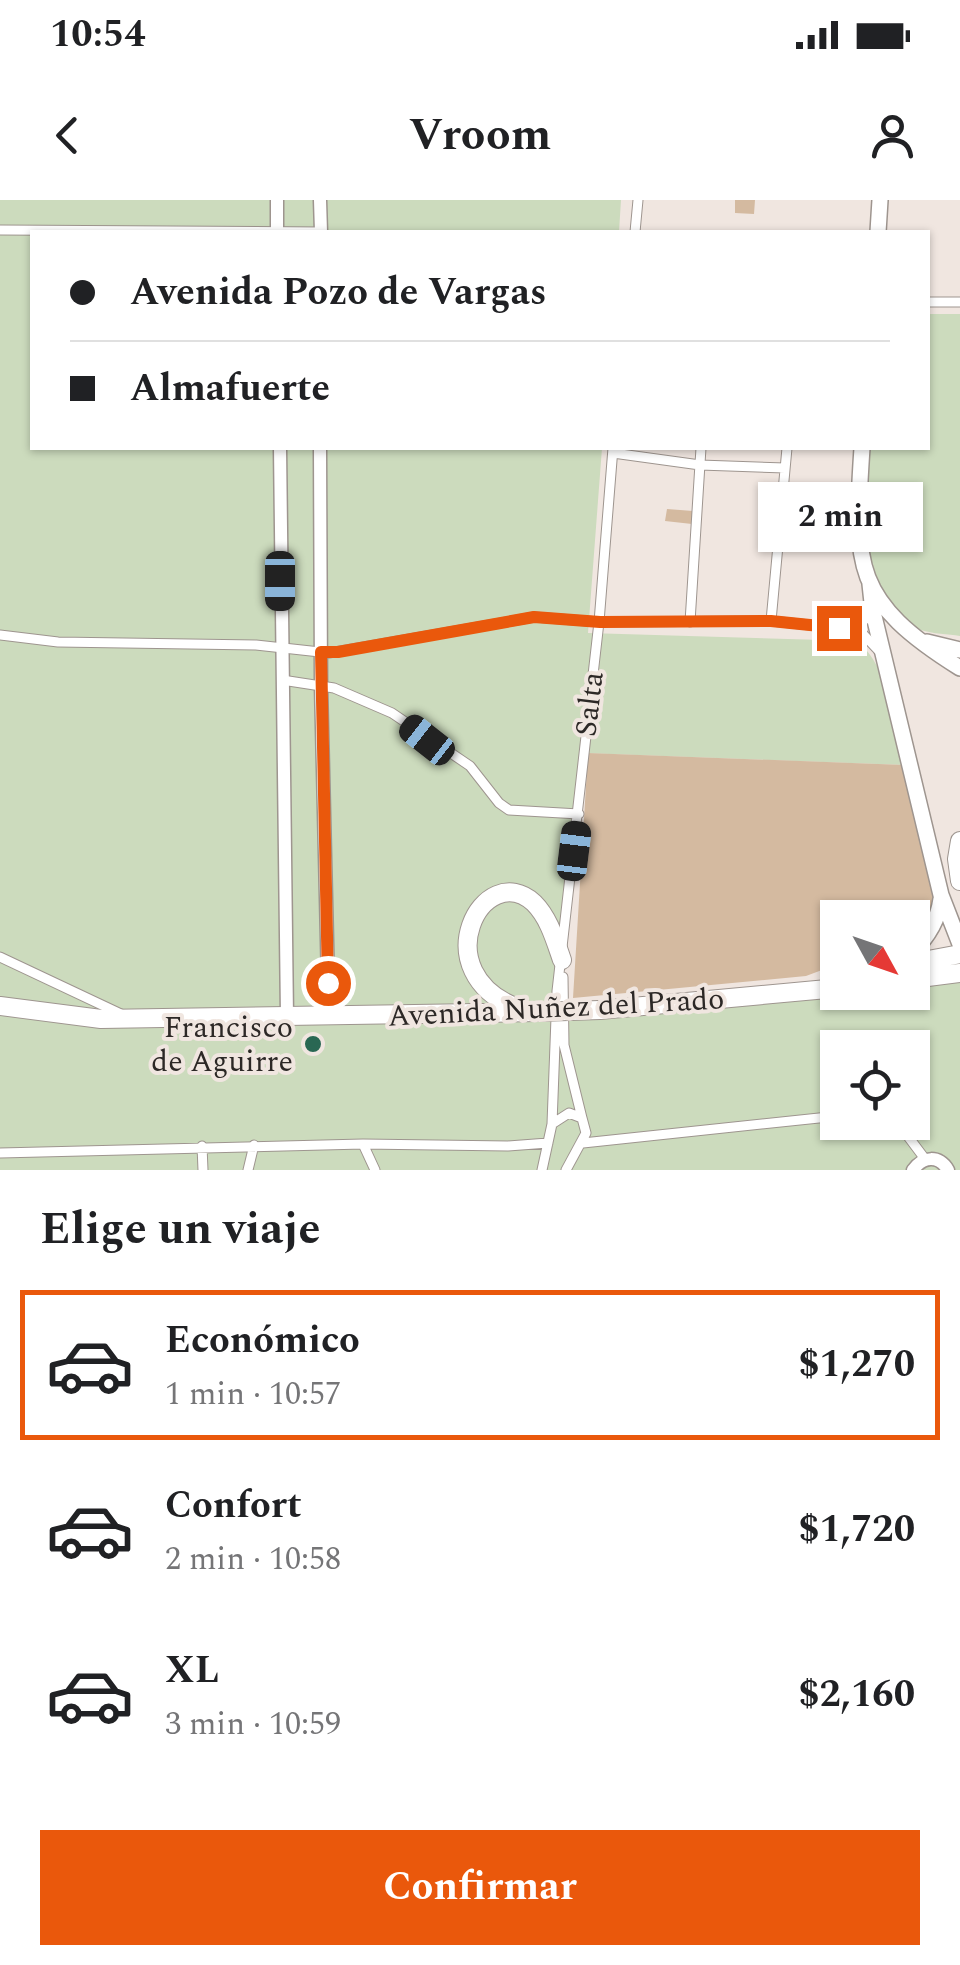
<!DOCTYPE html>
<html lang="es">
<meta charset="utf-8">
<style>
:root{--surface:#fff;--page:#f6f6f6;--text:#202124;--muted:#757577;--line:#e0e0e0;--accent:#ea580c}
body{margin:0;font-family:Spectral,serif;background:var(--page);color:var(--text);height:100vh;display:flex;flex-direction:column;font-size:38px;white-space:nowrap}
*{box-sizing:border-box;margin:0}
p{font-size:32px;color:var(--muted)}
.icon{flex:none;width:55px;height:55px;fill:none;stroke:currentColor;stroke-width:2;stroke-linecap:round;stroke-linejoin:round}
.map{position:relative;height:970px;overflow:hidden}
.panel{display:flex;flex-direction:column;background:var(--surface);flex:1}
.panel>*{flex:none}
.guide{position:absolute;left:30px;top:30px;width:900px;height:220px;border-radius:0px;box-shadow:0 2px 8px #0004;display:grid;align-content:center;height:220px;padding:0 40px;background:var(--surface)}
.needle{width:65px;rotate:130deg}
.tools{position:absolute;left:820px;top:700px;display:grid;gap:20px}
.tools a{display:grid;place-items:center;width:110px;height:110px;border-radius:0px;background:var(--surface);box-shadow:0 2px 8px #0004;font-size:50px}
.end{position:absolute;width:45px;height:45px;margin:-22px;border:12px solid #ea580c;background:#fff;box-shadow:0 0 0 5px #fff}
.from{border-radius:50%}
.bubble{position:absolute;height:70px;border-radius:0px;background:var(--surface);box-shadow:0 2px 8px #0004;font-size:32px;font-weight:700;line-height:70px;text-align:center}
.car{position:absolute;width:30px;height:60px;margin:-30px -15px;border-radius:12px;box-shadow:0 0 8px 2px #0007;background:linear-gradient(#222 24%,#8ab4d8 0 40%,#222 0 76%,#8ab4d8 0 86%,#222 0)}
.guide b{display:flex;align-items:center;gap:35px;height:95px;font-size:38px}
.guide b+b{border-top:2px solid var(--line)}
.guide i{width:25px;height:25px;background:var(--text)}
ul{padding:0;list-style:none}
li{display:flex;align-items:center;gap:30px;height:150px;margin:0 20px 15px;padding:0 20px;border:5px solid transparent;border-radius:0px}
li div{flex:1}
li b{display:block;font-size:38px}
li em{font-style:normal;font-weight:700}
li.selected{border-color:var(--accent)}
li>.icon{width:90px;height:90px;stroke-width:1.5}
h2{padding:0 40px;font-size:45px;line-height:120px}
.primary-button{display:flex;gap:20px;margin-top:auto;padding:20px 40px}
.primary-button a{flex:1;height:115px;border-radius:0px;background:var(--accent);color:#fff;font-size:40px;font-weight:700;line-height:115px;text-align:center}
.status{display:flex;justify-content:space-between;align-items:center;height:70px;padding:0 50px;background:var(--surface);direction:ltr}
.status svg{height:28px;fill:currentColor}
header{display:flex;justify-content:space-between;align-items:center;height:130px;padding:0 40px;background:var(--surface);font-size:45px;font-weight:700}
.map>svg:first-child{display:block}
.green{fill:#ccdbbd;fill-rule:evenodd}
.building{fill:#d4baa0}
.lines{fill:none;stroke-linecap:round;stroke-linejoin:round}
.street-casing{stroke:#9e958f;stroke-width:11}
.secondary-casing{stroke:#9e958f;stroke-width:15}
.primary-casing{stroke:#9e958f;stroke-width:18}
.highway-casing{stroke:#9e958f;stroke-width:20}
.street{stroke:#fff;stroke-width:9}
.secondary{stroke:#fff;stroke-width:12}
.primary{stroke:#fff;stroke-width:15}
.highway{stroke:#fff;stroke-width:18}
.highway-bridge-casing{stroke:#9e958f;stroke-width:20;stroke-linecap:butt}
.highway-bridge{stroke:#fff;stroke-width:18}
.route{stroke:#ea580c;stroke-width:12}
.poi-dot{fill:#296753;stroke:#f0e6e0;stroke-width:4}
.labels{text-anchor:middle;stroke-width:8;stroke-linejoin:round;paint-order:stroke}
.street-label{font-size:30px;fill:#2c2826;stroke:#f0e6e0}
.poi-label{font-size:30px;fill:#2c2826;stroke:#f0e6e0;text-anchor:end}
</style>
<div class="status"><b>10:54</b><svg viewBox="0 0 49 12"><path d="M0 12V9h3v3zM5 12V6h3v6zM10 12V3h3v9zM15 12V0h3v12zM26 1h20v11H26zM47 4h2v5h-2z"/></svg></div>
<header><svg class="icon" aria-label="back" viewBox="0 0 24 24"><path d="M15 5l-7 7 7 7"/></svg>Vroom<svg class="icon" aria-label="person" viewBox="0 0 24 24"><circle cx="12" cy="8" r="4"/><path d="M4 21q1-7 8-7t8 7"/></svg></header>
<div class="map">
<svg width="960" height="970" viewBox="0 0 960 970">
<rect width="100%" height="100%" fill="#f0e6e0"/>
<path class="green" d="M0 0H621L619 32H32V248H602L588 433 857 441C891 469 894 524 905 565L583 553 550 822 837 792H912L913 785 960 780V970H0ZM838 848H912V922H838Z
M928 114H960V436C948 434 933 434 921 430 854 404 867 304 870 248H928Z"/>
<path class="building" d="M735 0H755L754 14 735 13Z
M667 309 693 311 692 324 665 321Z
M588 553 905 565 936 693 929 724 912 738V718H838V764L806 776 573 798Z"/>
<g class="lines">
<defs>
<path id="street" d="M0 30 321 32
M635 32 638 0
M928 102H960
M613 253 700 265 785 268
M771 421 787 248
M690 422 701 248
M842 428 862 433 878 450
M0 435 58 442 256 445 329 453 534 417 599 422 771 421 839 428 862 422 876 410
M282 480 334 488 392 513 470 566 499 603 509 610 579 614
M0 757 121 814
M563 777 564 845 582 918
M880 922 907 935 925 959
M552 924 557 791 599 422 613 248
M583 943 838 916
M363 944 375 970
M202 946 203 970
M0 953 363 944 508 946 548 943
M248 970 254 945
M542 970 552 924 569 913 582 918 586 933 566 970"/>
<path id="secondary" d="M277 0V32
M320 0 321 32
M280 248 287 817
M320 248 321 485 328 783 334 816
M913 970C923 956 939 955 948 970"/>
<path id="primary" d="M878 32 880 0
M862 248C854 367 853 401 960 468
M870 384 873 412 941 695 960 744
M927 442 960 450
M912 752C928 737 938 721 941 699"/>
<path id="highway" d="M960 641 957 659 960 681
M912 763 960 754
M912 779 960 773
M0 806 101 819 538 812
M520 809C421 773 484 657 534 703 549 718 555 740 562 760
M600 810 838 788"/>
</defs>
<use href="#street" class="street-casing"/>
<use href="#secondary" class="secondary-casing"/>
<use href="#primary" class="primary-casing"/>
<use href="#highway" class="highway-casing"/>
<use href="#street" class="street"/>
<use href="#secondary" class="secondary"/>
<use href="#primary" class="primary"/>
<use href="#highway" class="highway"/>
<defs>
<path id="highway-bridge" d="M538 812 600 810"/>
</defs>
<use href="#highway-bridge" class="highway-bridge-casing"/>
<use href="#highway-bridge" class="highway-bridge"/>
</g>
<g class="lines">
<path class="route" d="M328 783 321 452H338L534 417 600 422 771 421 839 428"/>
</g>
<circle class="poi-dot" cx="313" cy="844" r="10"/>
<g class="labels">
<g class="street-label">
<text transform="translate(589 504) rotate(-83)" y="10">Salta</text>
<text transform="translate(556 807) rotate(-3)" y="10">Avenida Nuñez del Prado</text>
</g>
<g class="poi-label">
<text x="293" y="837">Francisco<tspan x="293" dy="34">de Aguirre</tspan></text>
</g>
</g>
</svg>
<div class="tools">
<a><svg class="needle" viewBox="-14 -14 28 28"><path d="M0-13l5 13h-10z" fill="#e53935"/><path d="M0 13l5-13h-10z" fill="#757577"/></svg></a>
<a><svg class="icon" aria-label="locate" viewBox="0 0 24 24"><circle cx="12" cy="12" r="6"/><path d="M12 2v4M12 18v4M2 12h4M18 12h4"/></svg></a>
</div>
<i class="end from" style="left:328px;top:783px"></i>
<i class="end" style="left:839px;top:428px"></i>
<div class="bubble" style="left:758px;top:282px;width:165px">2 min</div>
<i class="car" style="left:280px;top:381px;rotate:180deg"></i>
<i class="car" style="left:427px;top:540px;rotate:308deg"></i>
<i class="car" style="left:574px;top:651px;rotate:7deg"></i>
<div class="guide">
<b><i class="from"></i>Avenida Pozo de Vargas</b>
<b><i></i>Almafuerte</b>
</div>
</div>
<section class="panel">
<h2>Elige un viaje</h2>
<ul>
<li class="selected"><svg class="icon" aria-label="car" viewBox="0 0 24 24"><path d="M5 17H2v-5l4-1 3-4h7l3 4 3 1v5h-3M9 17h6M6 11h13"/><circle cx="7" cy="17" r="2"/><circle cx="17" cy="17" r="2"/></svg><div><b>Económico</b><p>1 min · 10:57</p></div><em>$1,270</em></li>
<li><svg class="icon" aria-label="car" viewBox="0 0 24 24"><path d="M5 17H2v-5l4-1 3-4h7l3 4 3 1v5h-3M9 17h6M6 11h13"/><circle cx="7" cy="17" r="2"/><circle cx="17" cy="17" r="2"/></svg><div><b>Confort</b><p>2 min · 10:58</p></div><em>$1,720</em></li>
<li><svg class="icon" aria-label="car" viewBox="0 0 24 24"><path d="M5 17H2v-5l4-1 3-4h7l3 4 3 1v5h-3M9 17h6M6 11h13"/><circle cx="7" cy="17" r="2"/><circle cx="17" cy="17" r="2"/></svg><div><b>XL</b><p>3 min · 10:59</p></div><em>$2,160</em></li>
</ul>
<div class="primary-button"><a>Confirmar</a></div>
</section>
